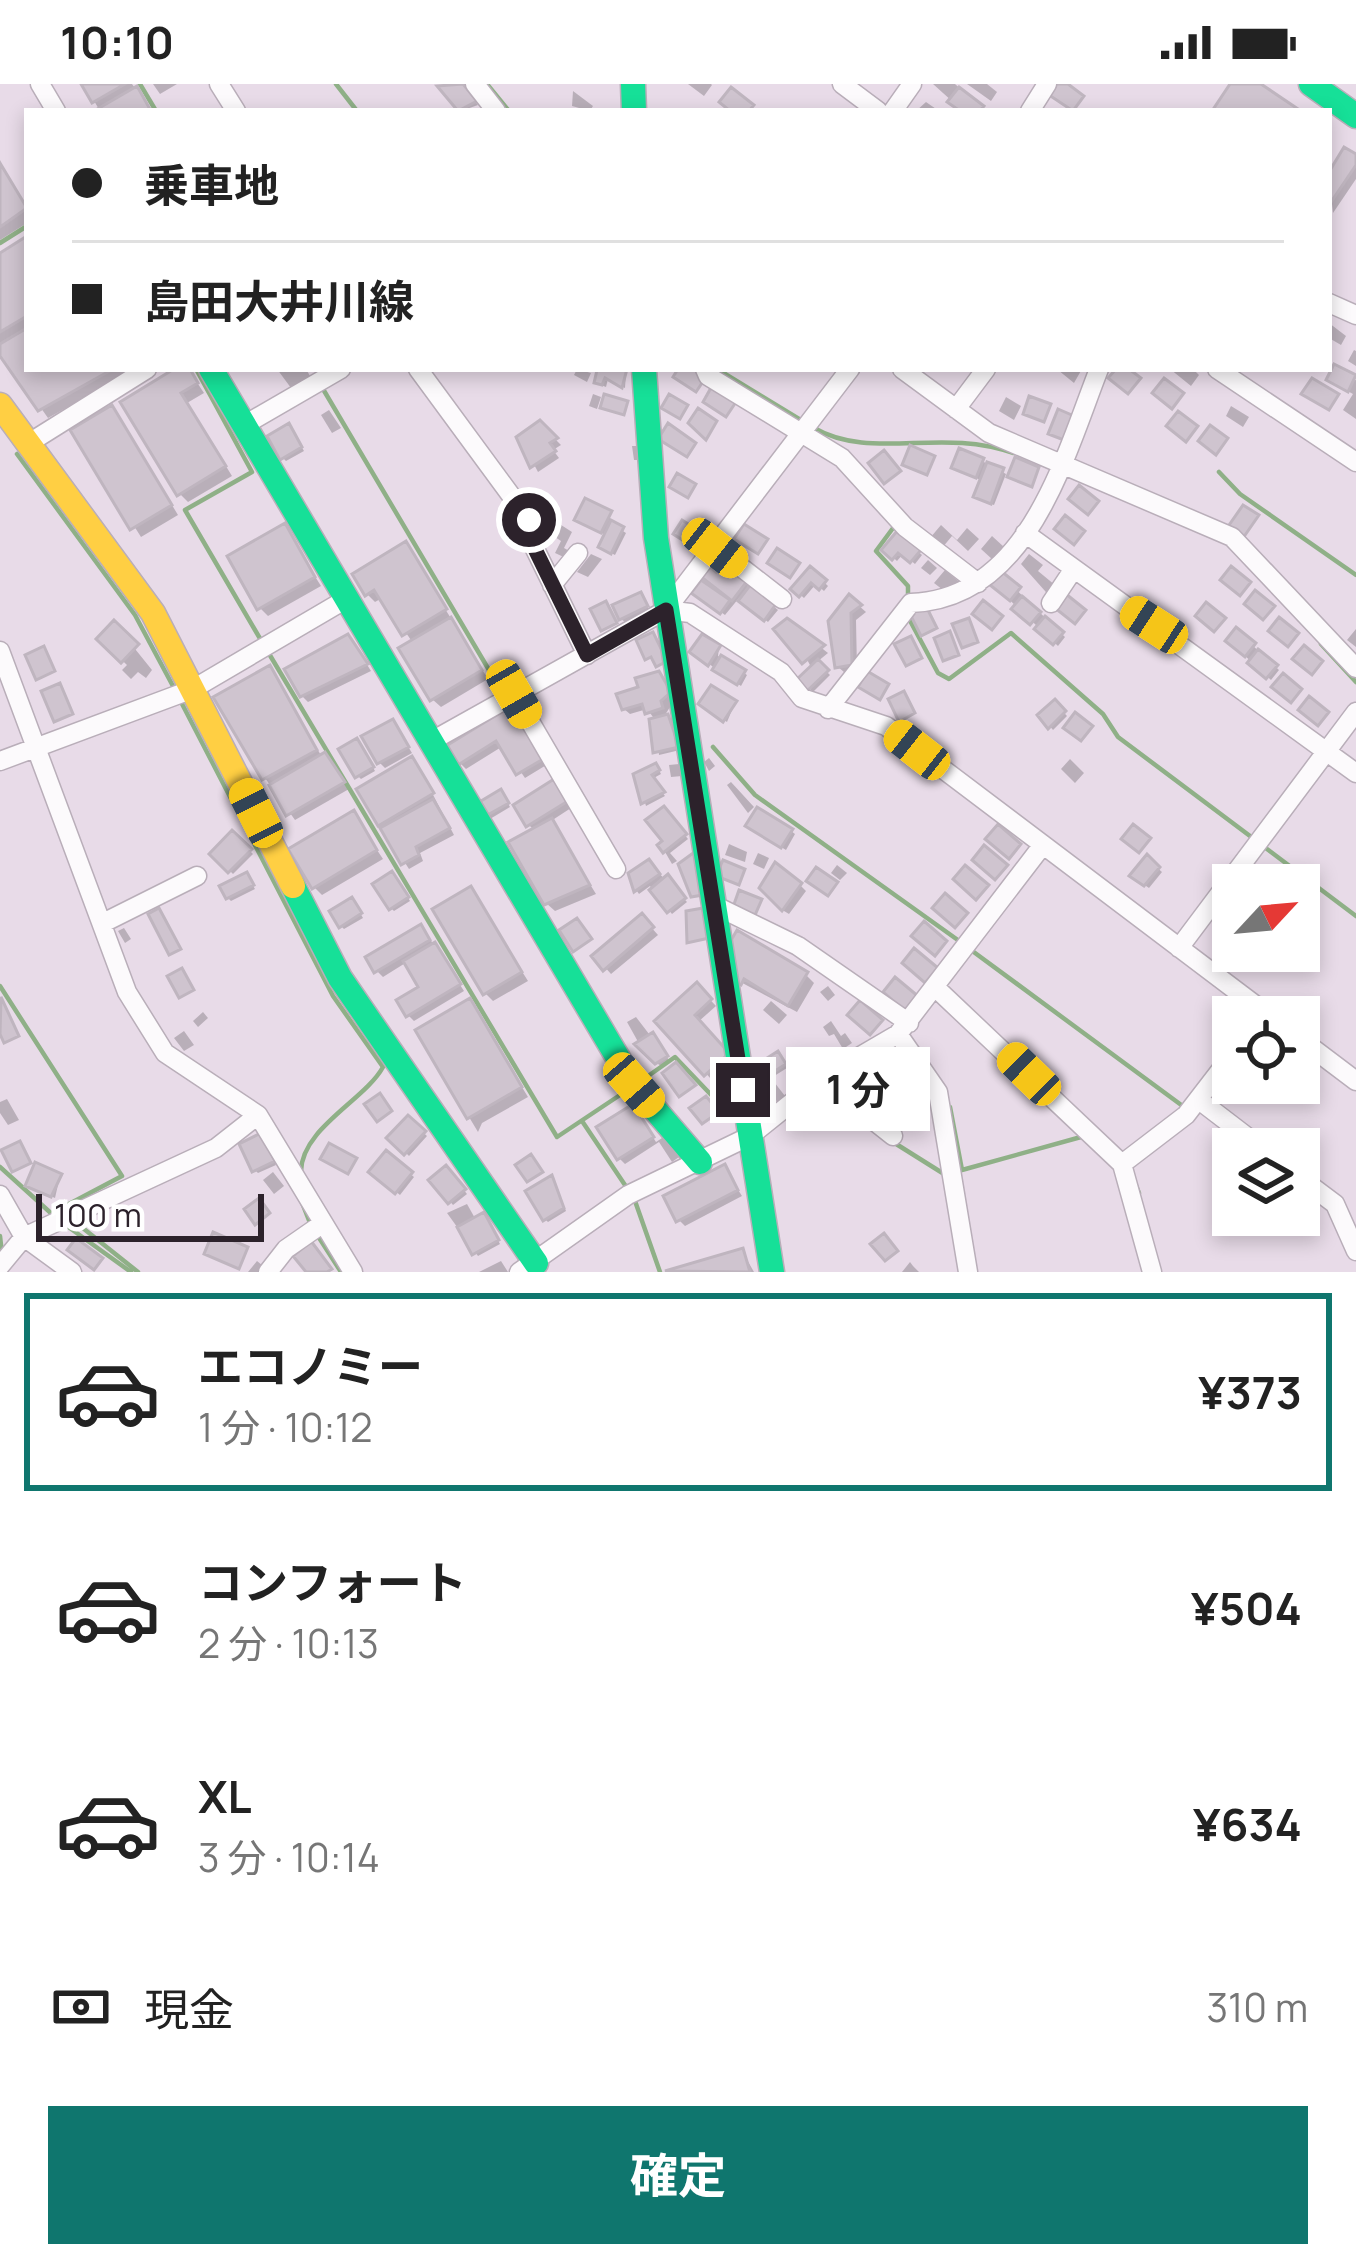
<!DOCTYPE html>
<html lang="ja">
<meta charset="utf-8">
<style>
:root{--surface:#fff;--page:#f2f2f2;--text:#222;--muted:#767676;--line:#e0e0e0;--accent:#0f766e}
body{margin:0;font-family:Manrope,"Noto Sans JP",sans-serif;background:var(--page);color:var(--text);height:100vh;display:flex;flex-direction:column;font-size:45px;white-space:nowrap}
*{box-sizing:border-box;margin:0}
p{font-size:39px;color:var(--muted)}
.icon{flex:none;width:66px;height:66px;fill:none;stroke:currentColor;stroke-width:2;stroke-linecap:round;stroke-linejoin:round}
.map{position:relative;height:1188px;overflow:hidden}
.drawer{display:flex;flex-direction:column;background:var(--surface);flex:1}
.drawer>*{flex:none}
.top-card{position:absolute;left:24px;top:24px;width:1308px;height:264px;border-radius:0px;box-shadow:0 6px 18px #0003;display:grid;align-content:center;height:264px;padding:0 48px;background:var(--surface)}
.needle{width:78px;rotate:64deg}
.controls{position:absolute;left:1212px;top:780px;display:grid;gap:24px}
.controls a{display:grid;place-items:center;width:108px;height:108px;border-radius:0px;background:var(--surface);box-shadow:0 6px 18px #0003;font-size:60px}
.scale{position:absolute;left:36px;bottom:30px;width:228px;box-sizing:border-box;padding-left:12px;border:6px solid #2c222b;border-top:0;font-size:33px;line-height:42px;white-space:nowrap;color:#2c222b;-webkit-text-stroke:9px #fff;paint-order:stroke}
.end{position:absolute;width:54px;height:54px;margin:-27px;border:15px solid #2c222b;background:#fff;box-shadow:0 0 0 6px #fff}
.from{border-radius:50%}
.bubble{position:absolute;height:84px;border-radius:0px;background:var(--surface);box-shadow:0 6px 18px #0003;font-size:39px;font-weight:700;line-height:84px;text-align:center}
.car{position:absolute;width:36px;height:72px;margin:-36px -18px;border-radius:15px;box-shadow:0 0 9px 3px #0007;background:linear-gradient(#f5c518 24%,#345 0 40%,#f5c518 0 76%,#345 0 86%,#f5c518 0)}
.top-card b{display:flex;align-items:center;gap:42px;height:114px;font-size:45px}
.top-card b+b{border-top:3px solid var(--line)}
.top-card i{width:30px;height:30px;background:var(--text)}
ul{padding:21px 0 0;list-style:none}
li{display:flex;align-items:center;gap:36px;height:198px;margin:0 24px 18px;padding:0 24px;border:6px solid transparent;border-radius:0px}
li div{flex:1}
li b{display:block;font-size:45px}
li em{font-style:normal;font-weight:700}
li.current{border-color:var(--accent)}
li>.icon{width:108px;height:108px;stroke-width:1.5}
.pay{display:flex;align-items:center;gap:30px;height:132px;padding:0 48px;font-size:45px}
.pay p{margin-inline-start:auto}
.action{display:flex;gap:24px;margin-top:auto;padding:24px 48px}
.action a{flex:1;height:138px;border-radius:0px;background:var(--accent);color:#fff;font-size:48px;font-weight:700;line-height:138px;text-align:center}
.status{display:flex;justify-content:space-between;align-items:center;height:84px;padding:0 60px;background:var(--surface);direction:ltr}
.status svg{height:33px;fill:currentColor}
.map>svg:first-child{display:block}
.shadow{fill:#0003}
.lines{fill:none;stroke-linecap:round;stroke-linejoin:round}
.stream{stroke:#8fb087;stroke-width:4.5}
.building{fill:#cfc4cf;stroke:#bfb5bf;stroke-width:3}
.street-casing{stroke:#b9aeb9;stroke-width:21}
.fast-casing{stroke:#b9aeb9;stroke-width:27}
.slow-casing{stroke:#b9aeb9;stroke-width:27}
.street{stroke:#fcfafc;stroke-width:18}
.fast{stroke:#16e098;stroke-width:24}
.slow{stroke:#ffcf43;stroke-width:24}
.route{stroke:#2c222b;stroke-width:15}
</style>
<div class="status"><b>10:10</b><svg viewBox="0 0 49 12"><path d="M0 12V9h3v3zM5 12V6h3v6zM10 12V3h3v9zM15 12V0h3v12zM26 1h20v11H26zM47 4h2v5h-2z"/></svg></div>
<div class="map">
<svg width="1356" height="1188" viewBox="0 0 1356 1188">
<rect width="100%" height="100%" fill="#e8dbe8"/>
<path class="shadow" d="M84 0H132L152 27H100Z
M153 0H177L160 10Z
M444 0H461L478 21 461 27Z
M688 0H711L712 1 704 12Z
M933 0H955L985 27H963Z
M967 0H987L997 8 991 17Z
M573 7 593 22 590 27 572 22Z
M926 18 939 27H916Z
M1356 74V95L1333 129 1329 94Z
M0 79 27 123V139L0 156Z
M27 156V285H136L48 334 0 266V172Z
M1329 239 1346 252 1341 261 1329 254Z
M1354 266 1356 267V282L1348 277Z
M180 285H188L204 309 187 319 232 392 188 418 180 410Z
M277 285H306L310 292 291 304Z
M577 285 591 289 587 298 574 291Z
M597 285 626 287 625 304 608 295 606 303 601 301Z
M1082 285 1074 299 1058 286 1059 285Z
M1170 285H1193L1199 291 1191 302Z
M1356 296V335L1343 326 1353 310 1333 299Z
M593 310 601 313 597 325 589 322Z
M1006 313 1021 322 1014 336 999 327Z
M1231 322 1249 333 1243 343 1226 332Z
M329 326 341 344 332 349 321 331Z
M119 333 178 431 141 453 74 347Z
M540 340 561 361 553 366 559 374 538 388 520 354Z
M292 346 304 367 286 377 283 374Z
M632 362H638L640 376H634Z
M982 377 1006 390 994 421 980 416 983 397 957 386Z
M610 430V439L626 449 615 471 605 466 607 452 581 438Z
M558 439 572 448 564 464 571 468 568 475 555 469 561 457 552 451Z
M941 441 957 456 967 444 979 455 968 467 952 452 942 464 930 454Z
M284 443 321 502 268 532 260 524Z
M898 450 922 471 915 480 903 470 897 477 885 466Z
M992 452 1004 463 993 476 981 465Z
M406 461 488 595 441 623 432 615 413 559 382 514 375 518 367 510Z
M591 470 602 475 588 493 577 488Z
M1029 470 1043 481 1038 487 1061 506 1053 516 1021 480Z
M928 476 937 484 930 491 921 484Z
M724 482 778 526 768 538 739 514 725 531 695 509 709 486 716 492Z
M811 486 828 502 824 507 816 500 804 514 794 505Z
M945 486 962 500 952 513 934 499Z
M1002 492 1065 553 1058 562 994 501Z
M850 514 866 528 856 536 857 586 844 588 838 583Z
M644 515 649 526 625 538 621 535Z
M787 537 828 569 817 578 830 591 813 608 801 595 812 585Z
M115 540 152 586 146 594 138 588 131 595 122 586 127 581 100 555Z
M1356 545V563L1347 556Z
M1237 547 1279 586 1271 596 1229 557Z
M354 560 371 587 308 618 302 612Z
M719 563 718 572 747 591 741 602 696 571Z
M269 584 322 673 349 705 295 736 265 694Z
M658 590 675 615 665 631 680 666 659 671 656 637 647 625 630 630 624 625Z
M735 619 727 638 705 623Z
M1055 619 1067 632 1053 646 1041 632Z
M512 625 548 680 525 694 503 662 466 685 460 679Z
M393 638 412 669 385 684 379 678Z
M360 661 375 687 361 695 358 692Z
M709 674 715 682 709 687 704 678Z
M1070 675 1084 689 1075 699 1061 685Z
M679 680 682 692 671 693 669 681Z
M418 682 454 751 420 769 423 777 409 785 380 740Z
M659 686 661 690 652 695 665 712 646 722 637 692Z
M731 698 754 723 748 729 727 701Z
M554 699 571 724 551 737 596 810 555 827 546 819 535 747 529 741Z
M503 712 510 723 490 735 487 732Z
M664 726 688 755 670 769 677 777 672 780 661 761 666 757Z
M353 730 383 775 322 811 314 803Z
M752 745 791 747 795 750 786 766Z
M233 750 253 770 233 790 213 770Z
M729 760 747 768 745 778 725 771Z
M758 769 769 774 764 785 753 780Z
M1147 775 1162 788 1149 804 1136 795Z
M648 778 687 818 672 830 650 802 639 810 630 797Z
M837 781 847 789 840 796 831 789Z
M395 794 410 817 394 827 391 824Z
M249 795 255 805 231 817 228 814Z
M800 801 806 807 789 830 779 824Z
M470 805 528 897 493 917 485 909Z
M355 820 363 834 344 845 341 842Z
M642 833 658 851 611 890 595 872Z
M124 844 131 855 125 859 118 847Z
M426 849 464 907 414 937 408 931 422 904 407 878 383 893 377 887Z
M806 891 814 899 797 928 731 893Z
M697 902 716 922 698 938 732 976 711 995 658 937Z
M828 902 835 911 828 917 820 908Z
M771 917 787 931 779 940 763 926Z
M470 918 528 1013 482 1039 478 1048 469 1033Z
M203 928 208 934 198 943 193 937Z
M636 933 669 976 661 982 646 972 627 938Z
M831 937 841 952 845 949 852 959 843 965 834 950 829 952 823 943Z
M184 947 194 961 184 967 174 954Z
M895 968 916 993 899 1007 878 983Z
M781 974 787 984 771 994 785 1012 777 1018 763 994Z
M796 985 803 995 794 1001 788 991Z
M865 996 875 1007 864 1017 854 1006Z
M916 1006 930 1021 901 1046 888 1032Z
M7 1015 19 1036 8 1041 0 1029V1018Z
M638 1030 656 1058 665 1052 679 1073 672 1078 659 1058 625 1080 619 1074Z
M408 1035 427 1052 409 1072 391 1054Z
M264 1056 276 1081 258 1089 255 1086Z
M386 1070 414 1093 400 1111 372 1088Z
M724 1084 742 1112 685 1142 679 1136Z
M446 1085 467 1110 453 1121 432 1096Z
M273 1088 284 1102 274 1110 263 1096Z
M60 1092 55 1114 32 1104Z
M555 1098 566 1127 548 1138 545 1135Z
M467 1120 476 1136 486 1135 500 1160 478 1172 447 1129Z
M742 1167 754 1188H673Z
M257 1177 268 1186 267 1188H248Z
M501 1177 508 1188H479Z
M910 1178 913 1182 919 1188H902Z"/>
<g class="lines">
<path class="stream" d="M140 0 156 27
M336 0 357 27
M487 0 509 27
M0 159 27 142
M196 285 252 388 185 426 262 558
M717 285 804 338
M323 305 502 608
M814 344C871 377 941 343 1013 369
M17 370 135 531 174 604
M1219 388 1240 410 1356 491
M896 440 876 467 908 502V511
M907 531 938 589 949 595 1011 549 1103 630 1118 653 1254 755
M1321 560 1356 598
M268 568 557 1053 626 1007
M179 614 333 912 383 983C365 1016 302 1044 301 1087
M713 663 755 711 962 859
M1263 762 1356 832
M971 866 1184 1023
M0 902 122 1092 69 1120 71 1126
M641 997 675 973 737 1038
M819 1006 863 1039
M950 1023 962 1086 1081 1053
M582 1037 629 1107
M893 1058 944 1090
M1128 1082 1139 1109
M0 1083 53 1131
M301 1116 310 1139
M635 1117 660 1188
M74 1137 138 1188
M67 1142 131 1188
M316 1149 341 1188
M0 1152 2 1170"/>
</g>
<path class="building" d="M81 0H125L92 19Z
M463 0 477 17 458 27 437 2Z
M1053 0H1068L1084 12 1073 27 1046 9Z
M1230 0H1261L1301 27H1212Z
M137 2 151 27H94Z
M731 3 754 21 749 27H730L719 18Z
M959 3 984 22 980 27H960L947 18Z
M1344 63 1356 70V81L1329 121V88Z
M0 79 27 124 0 143Z
M27 152V232L0 248V169Z
M27 244V285H113L38 327 0 272V260Z
M1334 280 1356 291 1348 308 1326 296Z
M174 285H190L198 299 181 309 226 382 177 412 120 318Z
M593 285H627L622 304 605 294 602 301 594 299 597 286Z
M678 285H693L706 293 696 308 673 293Z
M1116 285H1129L1141 294 1128 310 1108 294Z
M1164 294 1184 309 1172 325 1152 309Z
M1312 294 1339 310 1329 326 1301 310Z
M712 302 736 318 726 333 703 318Z
M604 310 628 317 624 331 600 324Z
M669 310 688 321 680 335 661 324Z
M1029 312 1051 320 1044 338 1023 330Z
M112 321 172 421 130 446 70 346Z
M698 324 717 337 706 356 688 339Z
M1058 325 1074 332 1064 356 1048 350Z
M1178 327 1198 342 1186 358 1166 342Z
M540 336 558 354 550 359 556 367 530 384 516 353Z
M289 339 302 363 280 376 267 352Z
M668 339 696 359 687 373 658 355Z
M1210 341 1228 354 1216 371 1198 357Z
M910 361 935 372 927 391 902 381Z
M959 364 984 374 976 394 951 384Z
M884 366 901 387 884 400 868 379Z
M1015 373 1039 383 1032 403 1007 393Z
M987 378 1004 384 991 420 973 413Z
M677 389 696 400 688 414 669 403Z
M1079 401 1099 417 1088 431 1068 415Z
M585 414 612 427 601 449 574 436Z
M1243 421 1259 431 1243 454 1227 444Z
M1065 431 1085 447 1074 461 1054 445Z
M611 436 624 443 611 470 598 463Z
M682 436 707 452 698 466 673 450Z
M285 439 315 493 257 526 227 472Z
M744 440 768 455 758 470 734 455Z
M898 446 921 466 910 479 898 469 892 476 881 466Z
M406 457 447 525 402 552 374 506 365 512 352 490Z
M777 464 800 479 790 494 767 479Z
M724 477 748 496 732 517 700 492 708 481 716 488Z
M810 482 827 496 819 506 811 499 799 513 790 505Z
M1231 482 1251 498 1240 512 1220 496Z
M1001 487 1021 503 1010 517 990 501Z
M701 496 730 516 720 530 691 509Z
M751 500 776 520 764 537 738 517Z
M1255 506 1275 522 1263 536 1244 520Z
M641 508 648 522 619 536 612 521Z
M849 510 862 521 851 529 852 581 835 584 828 537Z
M1066 510 1086 526 1075 540 1055 524Z
M1022 512 1041 528 1030 541 1011 525Z
M983 516 1003 532 992 546 972 530Z
M606 517 617 539 601 547 590 525Z
M1206 518 1226 534 1214 548 1195 532Z
M926 522 937 544 921 552 910 530Z
M1045 532 1064 548 1053 561 1034 545Z
M451 533 482 586 430 617 398 564Z
M1279 533 1299 549 1288 563 1268 547Z
M787 534 825 561 802 580 773 545Z
M969 534 978 558 962 564 952 540Z
M114 536 139 560 121 579 96 555Z
M1236 543 1256 559 1245 573 1225 557Z
M950 547 959 571 943 577 934 554Z
M653 548 667 577 656 583 651 573 645 576 636 556Z
M348 550 368 580 300 613 284 585Z
M702 550 721 561 708 582 689 568Z
M911 552 922 574 906 582 894 560Z
M1304 561 1323 577 1312 591 1292 575Z
M44 562 55 587 36 596 25 571Z
M1258 565 1278 581 1266 595 1247 579Z
M721 571 746 586 737 601 712 586Z
M818 575 829 586 807 607 797 595Z
M270 581 317 666 262 696 213 613Z
M659 587 671 608 661 617 663 624 645 630 642 620 622 626 616 610 638 603 635 594Z
M867 587 889 600 880 616 858 603Z
M1283 589 1302 605 1291 619 1271 603Z
M60 599 73 630 54 638 41 607Z
M711 601 737 617 723 638 698 620Z
M904 607 915 629 899 638 888 615Z
M1309 612 1329 628 1318 642 1298 626Z
M1055 615 1066 627 1048 645 1037 631Z
M513 621 545 674 516 691 496 657 458 681 446 662Z
M1075 628 1093 642 1081 657 1063 644Z
M668 630 679 663 653 669 649 635Z
M393 635 409 663 377 680 361 652Z
M357 654 374 683 355 694 338 665Z
M325 668 345 698 286 732 269 701Z
M412 672 434 709 378 742 356 705Z
M656 679 660 686 652 691 665 708 641 720 633 690Z
M554 695 568 717 526 743 513 721Z
M501 705 509 719 484 733 476 720Z
M433 715 450 744 416 763 419 771 401 781 380 744Z
M664 722 687 750 663 769 657 761 662 757 645 736Z
M757 723 793 745 781 764 745 742Z
M354 726 377 766 312 805 288 765Z
M552 734 590 801 544 821 508 758Z
M998 740 1021 760 1009 775 985 755Z
M1133 740 1151 754 1139 769 1121 755Z
M232 746 252 765 228 789 209 770Z
M984 761 1008 781 995 796 972 776Z
M696 767 703 811 691 813 678 780Z
M1147 770 1160 783 1144 802 1129 792Z
M649 775 660 790 634 808 628 789Z
M723 776 745 785 739 801 716 792Z
M775 778 802 799 782 827 759 804Z
M965 781 989 801 976 816 953 795Z
M816 783 838 798 828 812 806 797Z
M392 787 409 813 389 826 372 800Z
M247 788 254 801 226 815 219 802Z
M668 790 686 814 667 829 649 806Z
M471 802 522 888 483 911 432 825Z
M739 806 762 815 755 831 733 823Z
M945 809 968 829 955 844 932 824Z
M352 813 362 829 339 844 329 827Z
M159 824 181 865 169 871 148 830Z
M703 824 709 854 687 859 686 827Z
M642 829 654 843 603 887 591 872Z
M577 834 592 855 573 868 559 846Z
M924 837 947 857 935 872 911 852Z
M421 840 430 856 374 889 365 873Z
M737 846 808 888 788 922 744 895 741 901 728 894 726 865Z
M435 858 461 900 406 933 396 916 418 903 403 877Z
M914 864 938 884 925 899 902 879Z
M182 884 194 906 179 914 167 892Z
M895 893 919 913 906 928 883 908Z
M697 898 712 915 695 931 729 969 704 992 654 937Z
M1 913 19 952 4 959 0 950Z
M470 914 522 1003 467 1035 415 946Z
M860 916 883 936 870 951 847 931Z
M653 948 668 972 655 980 634 960Z
M895 964 915 988 894 1006 874 983Z
M778 967 786 980 761 996 753 983Z
M676 978 696 1001 679 1013 662 989Z
M916 1002 929 1016 896 1045 883 1032Z
M380 1009 392 1027 377 1038 364 1020Z
M706 1012 719 1028 702 1040 689 1024Z
M633 1020 654 1053 617 1076 596 1043Z
M408 1031 426 1047 404 1071 386 1054Z
M261 1049 275 1077 252 1088 239 1060Z
M20 1057 31 1079 12 1088 1 1066Z
M329 1059 357 1074 348 1090 320 1075Z
M386 1066 413 1088 395 1110 368 1088Z
M531 1070 543 1088 527 1098 515 1081Z
M35 1078 62 1090 51 1113 25 1102Z
M725 1080 738 1106 676 1138 663 1112Z
M446 1081 466 1105 448 1120 428 1096Z
M552 1091 564 1124 543 1137 525 1107Z
M259 1114 270 1129 255 1141 244 1125Z
M484 1128 499 1156 472 1171 457 1143Z
M213 1148 248 1163 239 1185 204 1170Z
M884 1149 898 1167 885 1177 870 1160Z
M76 1154 103 1174 94 1186 67 1166Z
M311 1157 332 1185 327 1188H306L293 1172Z
M743 1164 750 1188 665 1187Z"/>
<g class="lines">
<defs>
<path id="street" d="M40 0 56 27
M219 0 236 27
M475 0 496 27
M842 0 878 27
M893 27 912 0
M1030 27 1047 0
M1329 219 1356 231
M418 285 529 436 532 459 587 571
M705 285 708 292 842 374 905 443 978 499
M902 285 989 349 1232 453 1356 584
M1217 285 1356 378
M956 325 986 285
M246 340 341 285
M29 359 147 285
M1025 449 1356 689
M715 463 782 515
M552 501 578 469
M1051 519 1073 486
M666 526 690 529 781 588 802 614 886 642 1271 933
M0 567 127 908 165 969 258 1031 353 1188
M514 610 616 785
M828 625 911 519C1028 515 1064 374 1099 285
M430 658 666 526 850 285
M0 677 193 605 348 514
M714 821 798 862 909 939
M103 839 197 792
M1179 864 1356 628
M937 905 1122 1080 1152 1188
M898 950 938 1008 968 1188
M1299 954 1356 997
M821 995 893 1052
M1199 1016 1263 1065
M1122 1080 1186 1031 1233 970
M1299 1093 1335 1120 1356 1167
M0 1111 24 1153 72 1188
M0 1182 24 1153 216 1064 258 1031
M268 1188 286 1165 322 1140
M519 1188 628 1111 750 1052 821 995 898 950 1042 762"/>
<path id="fast" d="M633 0 634 27
M1311 0 1356 32
M211 285 634 1001 700 1078
M644 285 656 454 772 1188
M293 802 340 894 536 1179"/>
<path id="slow" d="M0 321 153 529 293 802"/>
</defs>
<use href="#street" class="street-casing"/>
<use href="#fast" class="fast-casing"/>
<use href="#slow" class="slow-casing"/>
<use href="#street" class="street"/>
<use href="#fast" class="fast"/>
<use href="#slow" class="slow"/>
</g>
<g class="lines">
<path class="route" d="M529 436 532 459 587 571 666 526 743 1006"/>
</g>
</svg>
<div class="controls">
<a><svg class="needle" viewBox="-14 -14 28 28"><path d="M0-13l5 13h-10z" fill="#e53935"/><path d="M0 13l5-13h-10z" fill="#767676"/></svg></a>
<a><svg class="icon" aria-label="locate" viewBox="0 0 24 24"><circle cx="12" cy="12" r="6"/><path d="M12 2v4M12 18v4M2 12h4M18 12h4"/></svg></a>
<a><svg class="icon" aria-label="layers" viewBox="0 0 24 24"><path d="M12 4l9 5-9 5-9-5zM3 14l9 5 9-5"/></svg></a>
</div>
<div class="scale">100 m</div>
<i class="end from" style="left:529px;top:436px"></i>
<i class="end" style="left:743px;top:1006px"></i>
<div class="bubble" style="left:786px;top:963px;width:144px">1 分</div>
<i class="car" style="left:715px;top:464px;rotate:128deg"></i>
<i class="car" style="left:1154px;top:541px;rotate:303deg"></i>
<i class="car" style="left:514px;top:610px;rotate:150deg"></i>
<i class="car" style="left:917px;top:666px;rotate:308deg"></i>
<i class="car" style="left:256px;top:729px;rotate:333deg"></i>
<i class="car" style="left:1029px;top:990px;rotate:314deg"></i>
<i class="car" style="left:634px;top:1001px;rotate:139deg"></i>
<div class="top-card">
<b><i class="from"></i>乗車地</b>
<b><i></i>島田大井川線</b>
</div>
</div>
<section class="drawer">
<ul>
<li class="current"><svg class="icon" aria-label="car" viewBox="0 0 24 24"><path d="M5 17H2v-5l4-1 3-4h7l3 4 3 1v5h-3M9 17h6M6 11h13"/><circle cx="7" cy="17" r="2"/><circle cx="17" cy="17" r="2"/></svg><div><b>エコノミー</b><p>1 分 · 10:12</p></div><em>¥373</em></li>
<li><svg class="icon" aria-label="car" viewBox="0 0 24 24"><path d="M5 17H2v-5l4-1 3-4h7l3 4 3 1v5h-3M9 17h6M6 11h13"/><circle cx="7" cy="17" r="2"/><circle cx="17" cy="17" r="2"/></svg><div><b>コンフォート</b><p>2 分 · 10:13</p></div><em>¥504</em></li>
<li><svg class="icon" aria-label="car" viewBox="0 0 24 24"><path d="M5 17H2v-5l4-1 3-4h7l3 4 3 1v5h-3M9 17h6M6 11h13"/><circle cx="7" cy="17" r="2"/><circle cx="17" cy="17" r="2"/></svg><div><b>XL</b><p>3 分 · 10:14</p></div><em>¥634</em></li>
</ul>
<div class="pay"><svg class="icon" aria-label="cash" viewBox="0 0 24 24"><path d="M3 7h18v10H3z"/><circle cx="12" cy="12" r="2"/></svg>現金<p>310 m</p></div>
<div class="action"><a>確定</a></div>
</section>
